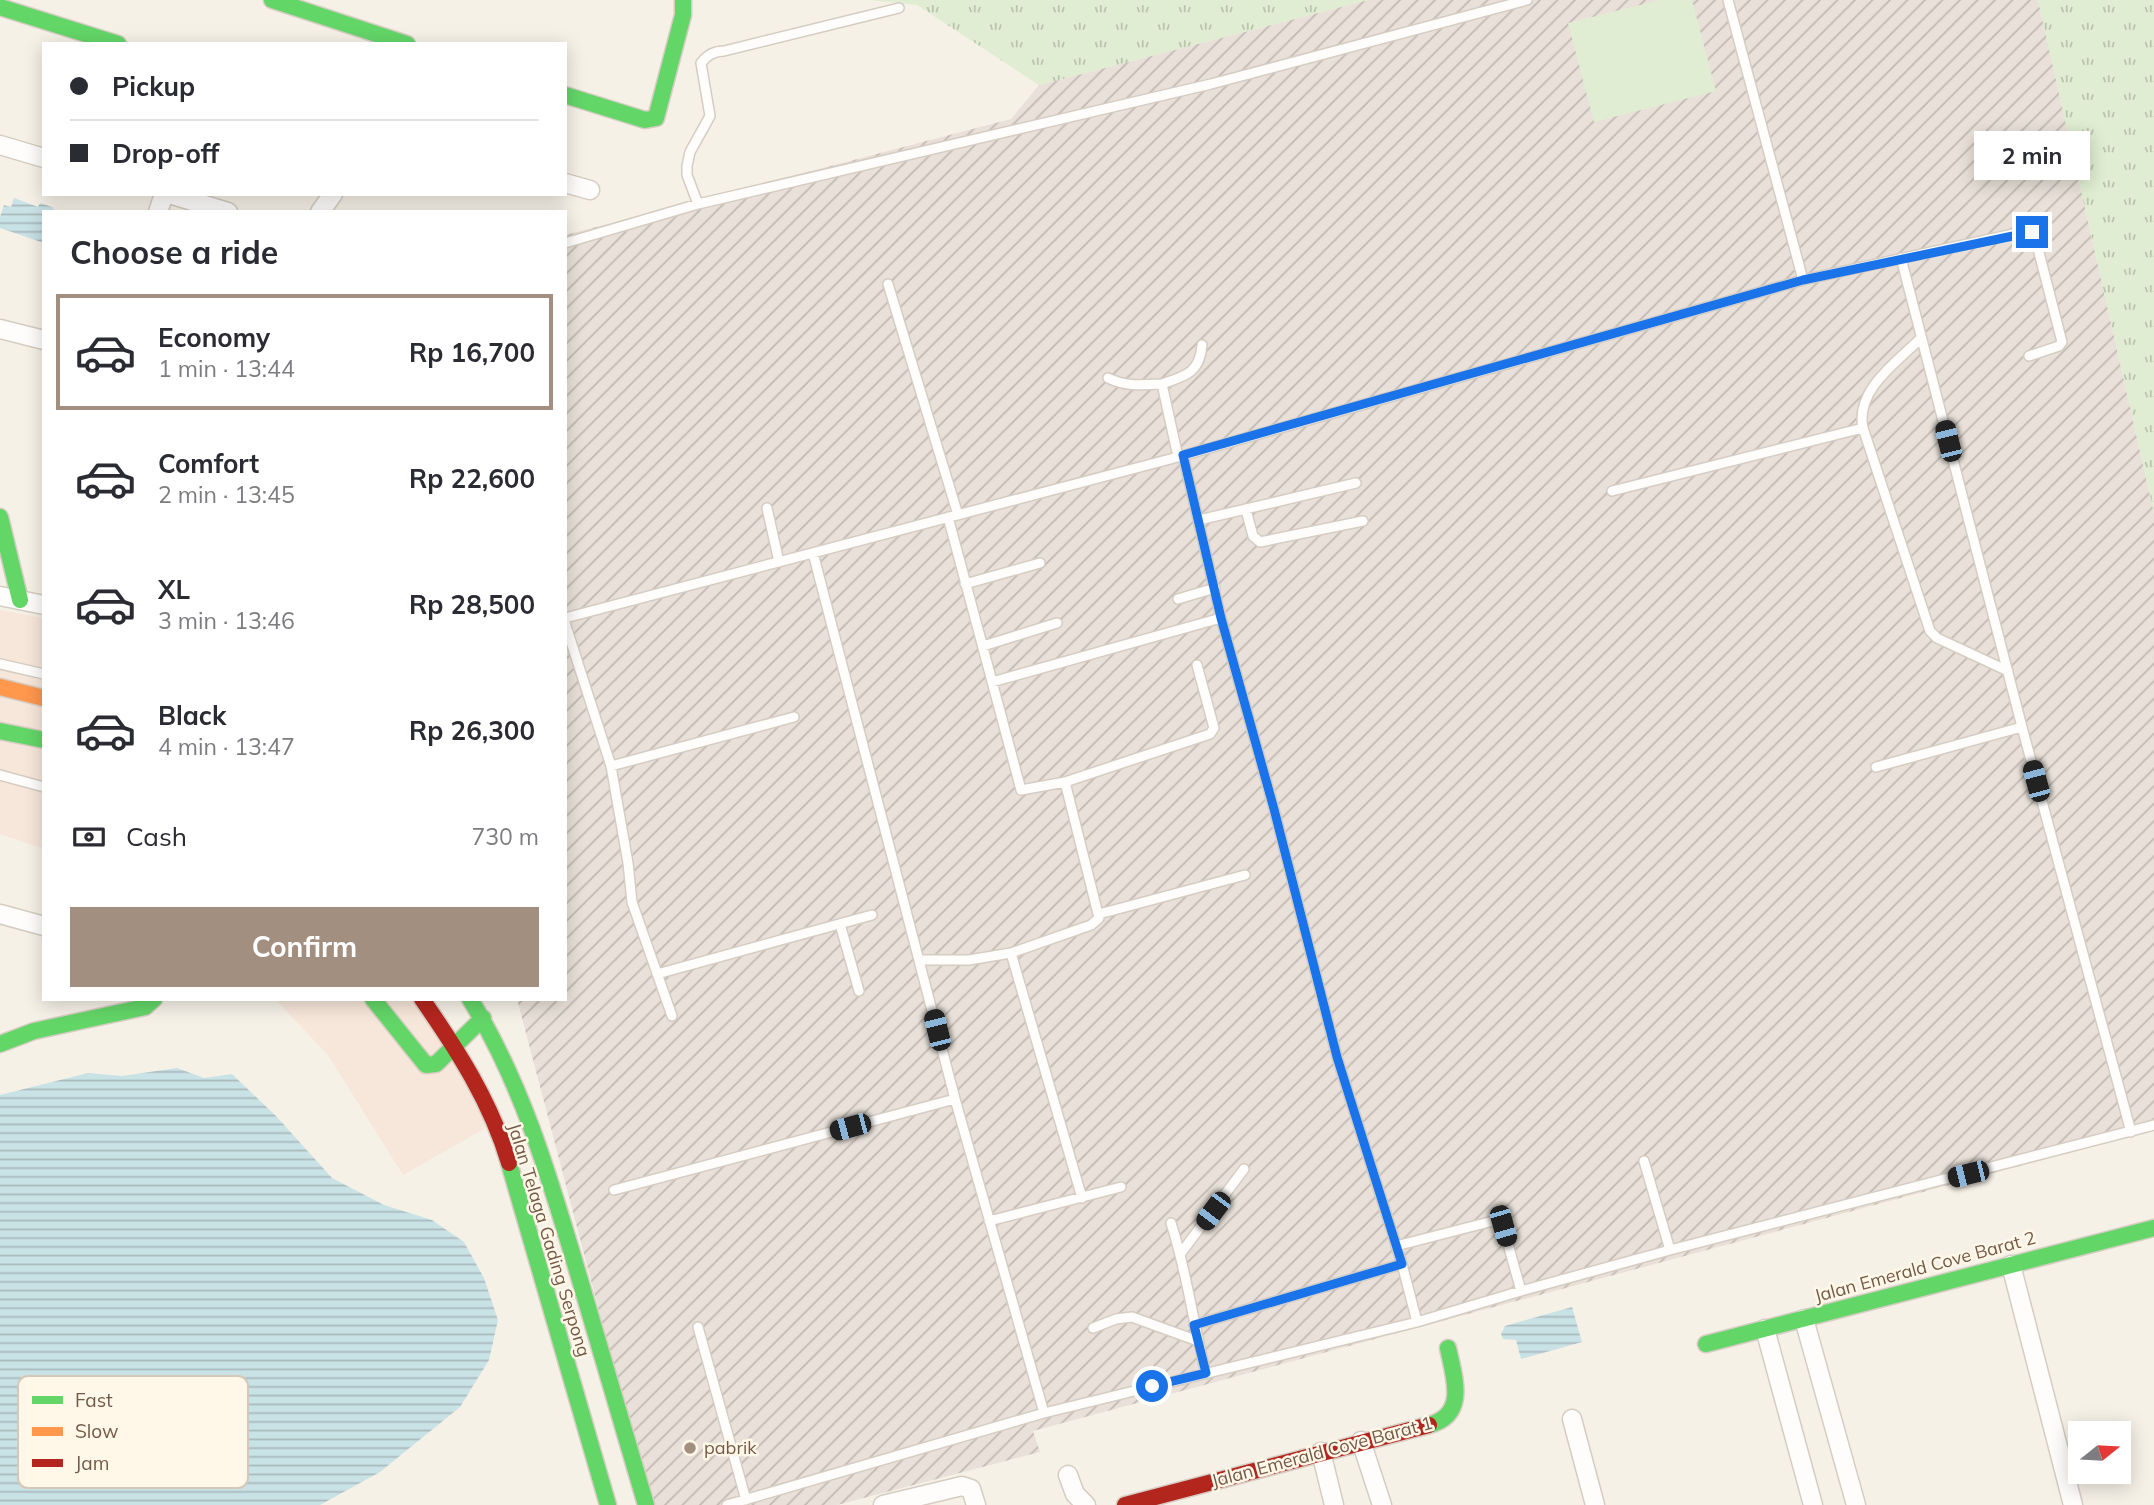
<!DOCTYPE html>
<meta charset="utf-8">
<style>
:root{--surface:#fff;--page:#f7f7f7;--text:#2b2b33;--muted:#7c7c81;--line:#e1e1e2;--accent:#a28f80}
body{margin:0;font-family:Mulish,sans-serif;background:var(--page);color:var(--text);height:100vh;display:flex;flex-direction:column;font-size:26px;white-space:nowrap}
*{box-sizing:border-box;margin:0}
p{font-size:23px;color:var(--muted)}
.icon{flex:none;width:38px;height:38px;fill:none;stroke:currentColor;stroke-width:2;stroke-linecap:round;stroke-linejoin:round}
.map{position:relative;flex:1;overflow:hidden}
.details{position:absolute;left:42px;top:210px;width:525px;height:791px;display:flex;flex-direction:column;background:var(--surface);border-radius:0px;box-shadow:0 4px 18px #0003}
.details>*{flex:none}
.top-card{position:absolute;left:42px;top:42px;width:525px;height:154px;border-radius:0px;box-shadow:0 4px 18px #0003;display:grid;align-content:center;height:154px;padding:0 28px;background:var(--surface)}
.needle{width:46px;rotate:72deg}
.controls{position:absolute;left:2068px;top:1421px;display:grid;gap:14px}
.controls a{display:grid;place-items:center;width:63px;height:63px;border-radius:0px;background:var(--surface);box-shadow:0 4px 18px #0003;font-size:35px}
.end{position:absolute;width:32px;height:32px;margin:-16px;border:9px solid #1a73e8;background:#fff;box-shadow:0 0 0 4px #fff}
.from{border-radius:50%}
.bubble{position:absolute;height:49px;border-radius:0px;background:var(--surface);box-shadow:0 4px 18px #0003;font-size:23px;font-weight:700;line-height:49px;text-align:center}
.car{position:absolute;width:21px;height:42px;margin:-21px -10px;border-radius:9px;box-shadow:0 0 5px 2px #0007;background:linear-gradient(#222 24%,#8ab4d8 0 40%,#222 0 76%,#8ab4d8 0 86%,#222 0)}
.top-card b{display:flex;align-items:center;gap:24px;height:66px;font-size:26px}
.top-card b+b{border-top:2px solid var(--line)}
.top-card i{width:18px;height:18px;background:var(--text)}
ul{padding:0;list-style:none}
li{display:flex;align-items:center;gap:21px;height:116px;margin:0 14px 10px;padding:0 14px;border:4px solid transparent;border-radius:0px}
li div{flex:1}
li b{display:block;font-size:26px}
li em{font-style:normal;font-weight:700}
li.selected{border-color:var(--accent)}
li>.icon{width:63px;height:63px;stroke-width:1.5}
h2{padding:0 28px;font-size:32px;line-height:84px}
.pay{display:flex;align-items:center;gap:18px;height:77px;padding:0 28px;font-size:26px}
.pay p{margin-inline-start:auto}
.cta{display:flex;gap:14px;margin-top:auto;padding:14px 28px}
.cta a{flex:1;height:80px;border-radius:0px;background:var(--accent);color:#fff;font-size:28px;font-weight:700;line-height:80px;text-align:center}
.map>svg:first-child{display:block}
.commercial{fill:#f7e6da}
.industrial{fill:url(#industrial-furrows)}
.grass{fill:url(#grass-tufts)}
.park{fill:#e0edd2}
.water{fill:url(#water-rules)}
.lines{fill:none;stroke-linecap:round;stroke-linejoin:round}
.lane-casing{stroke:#d5ccc2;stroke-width:12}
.street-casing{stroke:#d5ccc2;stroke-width:21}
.fast-casing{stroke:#d7cdc4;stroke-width:19}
.slow-casing{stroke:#d7cdc4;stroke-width:19}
.jam-casing{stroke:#d7cdc4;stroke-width:19}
.lane{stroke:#fefdfb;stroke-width:9}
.street{stroke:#fefdfb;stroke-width:18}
.fast{stroke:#63d668;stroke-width:16}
.slow{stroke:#ff974d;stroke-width:16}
.jam{stroke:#b3261e;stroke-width:16}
.route{stroke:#1a73e8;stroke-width:9}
.poi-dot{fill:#a28f80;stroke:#fff7e8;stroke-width:2.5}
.labels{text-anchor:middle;stroke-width:5;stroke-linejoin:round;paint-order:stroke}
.street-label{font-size:18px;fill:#745a48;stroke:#fff7e8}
.poi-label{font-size:18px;fill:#745a48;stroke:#fff7e8;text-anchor:start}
.key{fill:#fff7e8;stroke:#d5c8b8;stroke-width:2}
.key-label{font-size:19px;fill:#745a48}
</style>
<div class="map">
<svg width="2154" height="1505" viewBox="0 0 2154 1505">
<defs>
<pattern id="industrial-furrows" width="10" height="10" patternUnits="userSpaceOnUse" patternTransform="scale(1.75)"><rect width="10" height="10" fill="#e9e1d9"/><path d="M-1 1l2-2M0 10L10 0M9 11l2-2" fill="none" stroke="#c1b9b2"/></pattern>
<pattern id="grass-tufts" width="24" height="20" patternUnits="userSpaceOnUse" patternTransform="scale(1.75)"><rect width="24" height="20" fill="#e0edd2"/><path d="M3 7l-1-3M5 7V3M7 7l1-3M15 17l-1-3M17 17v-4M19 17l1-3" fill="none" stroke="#bac3ac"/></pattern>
<pattern id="water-rules" width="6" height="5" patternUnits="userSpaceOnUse" patternTransform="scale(1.75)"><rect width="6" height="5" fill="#c9e2e6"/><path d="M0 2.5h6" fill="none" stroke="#a8babc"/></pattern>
</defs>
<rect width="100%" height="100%" fill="#f6f1e7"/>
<path class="commercial" d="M0 610 44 618V849L0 834Z
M275 999H413L493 1124 403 1175 328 1055Z"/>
<path class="industrial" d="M1368 0H2038L2154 513V1130L1033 1431 1040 1452 837 1505H650L517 999H565V235L1011 119 1039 85Z"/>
<path class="grass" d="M869 0H1368L1039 85 917 5Z
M2038 0H2154V513Z"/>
<path class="park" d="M1660 0H1692L1716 91 1594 122 1568 23Z"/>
<path class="water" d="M14 198 38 207 40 203 52 207 56 212H44V243L0 228V217L4 205 11 207Z
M177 1068 204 1078 232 1074 276 1116 332 1178 384 1205 432 1220 464 1242 484 1278 498 1320 489 1360 460 1407 380 1472 320 1505H0V1095L88 1073 122 1076Z
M1572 1307 1582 1342 1521 1359 1516 1340 1503 1339 1501 1334 1505 1326Z"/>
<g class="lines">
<defs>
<path id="lane" d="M1728 0 1803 280
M698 204 687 175V166L690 152 710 116 701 63C707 55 714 51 724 51L899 8
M565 243 698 204 1211 84 1527 0
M1901 258 2022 727 2131 1132
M888 284 958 515
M1921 338C1897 362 1855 390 1863 428L1930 631 1937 638 2008 671
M1108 378C1127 387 1141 385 1162 384L1178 457
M1162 384C1185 376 1200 373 1202 345
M1183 455 1221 618 1274 809 1337 1057 1402 1264 1417 1322
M1612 491 1863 428
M767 508 779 562
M1246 510 1253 536 1260 542 1363 521
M948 517 1021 790 1065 782 1210 734 1214 728 1197 665
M1199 520 1356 483
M813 553 955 1099 1044 1413
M965 584 1040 563
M1178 599 1215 588
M565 618 1178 457 1803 280 2027 231 2034 233 2062 342 2059 346 2029 356
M565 623 611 766 628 863 632 902 672 1016
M983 646 1057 623
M0 664 44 674
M992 682 1221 618
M611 766 794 717
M1876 767 2022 727
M0 775 44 787
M1099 914 1245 875
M840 924 859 991
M1011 953 1091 925 1099 918 1065 782
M919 960H969L1011 953 1082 1198
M657 974 872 915
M1644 1161 1670 1250
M614 1190 955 1099
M989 1221 1121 1187
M1171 1223C1187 1272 1193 1323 1206 1373
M1396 1246 1497 1220 1503 1226 1521 1291
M1181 1253 1244 1169
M1194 1325 1402 1264
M698 1327 746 1500
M1093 1328 1116 1319 1132 1317 1198 1341
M727 1505 1044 1413 1417 1322 1521 1291 1670 1250 2154 1125"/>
<path id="street" d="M0 145 44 158
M565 183 590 190
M169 194 228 212
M158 212 164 194
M320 212 333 194
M0 329 44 340
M0 596 44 605
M0 914 44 926
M2011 1265 2073 1505
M1804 1319 1856 1505
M1765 1329 1813 1505
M1572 1419 1595 1505
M1361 1441 1382 1505
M1321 1452 1334 1505
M1068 1475 1075 1494 1086 1505
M883 1505 962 1486 971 1489 976 1505"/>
<path id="fast" d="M272 0 407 44
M0 7 118 44
M565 95 645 120 656 118 683 15V0
M0 517 20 600
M0 731 44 740
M373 999 426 1065 436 1064 483 1018
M470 999C522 1083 549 1176 577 1270 600 1348 623 1427 646 1505
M0 1044 34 1031 145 1007 154 999
M509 1163 608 1505
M1706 1344 2154 1228
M1429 1425C1468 1415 1454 1377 1448 1348"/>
<path id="slow" d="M0 687 44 698"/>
<path id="jam" d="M422 999C458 1051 491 1102 509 1163
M1125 1505 1429 1425"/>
</defs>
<use href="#lane" class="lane-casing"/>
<use href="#street" class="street-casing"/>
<use href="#fast" class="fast-casing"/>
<use href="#slow" class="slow-casing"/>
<use href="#jam" class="jam-casing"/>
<use href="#lane" class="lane"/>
<use href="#street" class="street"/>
<use href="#fast" class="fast"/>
<use href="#slow" class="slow"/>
<use href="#jam" class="jam"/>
</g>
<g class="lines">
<path class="route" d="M1152 1386 1206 1373 1194 1325 1402 1264 1337 1057 1274 809 1221 618 1183 455 1803 280 2032 232"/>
</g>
<circle class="poi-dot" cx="690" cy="1448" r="7"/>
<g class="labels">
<g class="street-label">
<text transform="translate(549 1240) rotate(73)" y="6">Jalan Telaga Gading Serpong</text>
<text transform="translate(1925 1267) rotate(-15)" y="6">Jalan Emerald Cove Barat 2</text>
<text transform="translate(1322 1452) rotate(-15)" y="6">Jalan Emerald Cove Barat 1</text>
</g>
<g class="poi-label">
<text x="704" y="1454">pabrik</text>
</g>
</g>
<rect x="18" y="1376" width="230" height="112" rx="10" class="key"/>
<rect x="32" y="1396" width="31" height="8" fill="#63d668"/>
<rect x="32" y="1427" width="31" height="9" fill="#ff974d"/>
<rect x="32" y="1459" width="31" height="8" fill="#b3261e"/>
<g class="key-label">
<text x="75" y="1407">Fast</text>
<text x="75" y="1438">Slow</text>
<text x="75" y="1470">Jam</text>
</g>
</svg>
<div class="controls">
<a><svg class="needle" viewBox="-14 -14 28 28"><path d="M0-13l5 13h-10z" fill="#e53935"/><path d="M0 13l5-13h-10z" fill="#7c7c81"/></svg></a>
</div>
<i class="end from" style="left:1152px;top:1386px"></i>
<i class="end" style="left:2032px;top:232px"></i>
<div class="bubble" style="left:1974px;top:131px;width:116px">2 min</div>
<i class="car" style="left:1948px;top:441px;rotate:346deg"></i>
<i class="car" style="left:2036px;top:781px;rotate:345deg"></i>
<i class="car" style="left:937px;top:1030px;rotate:346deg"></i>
<i class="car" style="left:850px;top:1127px;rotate:255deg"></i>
<i class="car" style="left:1968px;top:1174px;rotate:256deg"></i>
<i class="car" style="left:1213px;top:1211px;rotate:217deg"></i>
<i class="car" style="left:1503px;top:1226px;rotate:164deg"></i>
<div class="top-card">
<b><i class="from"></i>Pickup</b>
<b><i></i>Drop-off</b>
</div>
<section class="details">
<h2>Choose a ride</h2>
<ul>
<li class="selected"><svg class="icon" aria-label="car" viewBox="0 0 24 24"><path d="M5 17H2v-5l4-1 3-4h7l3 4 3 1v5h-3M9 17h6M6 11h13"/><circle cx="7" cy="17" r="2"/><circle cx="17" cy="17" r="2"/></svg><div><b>Economy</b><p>1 min · 13:44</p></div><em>Rp 16,700</em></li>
<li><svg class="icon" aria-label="car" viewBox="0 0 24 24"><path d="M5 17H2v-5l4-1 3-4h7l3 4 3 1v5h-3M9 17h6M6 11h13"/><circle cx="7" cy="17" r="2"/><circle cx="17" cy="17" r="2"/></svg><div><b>Comfort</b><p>2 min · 13:45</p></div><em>Rp 22,600</em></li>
<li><svg class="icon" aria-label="car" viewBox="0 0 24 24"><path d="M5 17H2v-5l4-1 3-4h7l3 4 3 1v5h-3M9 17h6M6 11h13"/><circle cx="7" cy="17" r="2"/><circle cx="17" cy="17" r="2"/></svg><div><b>XL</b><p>3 min · 13:46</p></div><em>Rp 28,500</em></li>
<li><svg class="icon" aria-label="car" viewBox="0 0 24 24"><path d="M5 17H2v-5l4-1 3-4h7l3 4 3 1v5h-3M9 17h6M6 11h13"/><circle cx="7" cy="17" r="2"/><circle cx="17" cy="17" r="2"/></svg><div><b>Black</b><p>4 min · 13:47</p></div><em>Rp 26,300</em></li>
</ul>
<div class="pay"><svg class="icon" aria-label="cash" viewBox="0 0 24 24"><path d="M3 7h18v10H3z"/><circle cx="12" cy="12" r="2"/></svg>Cash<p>730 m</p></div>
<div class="cta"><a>Confirm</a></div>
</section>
</div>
